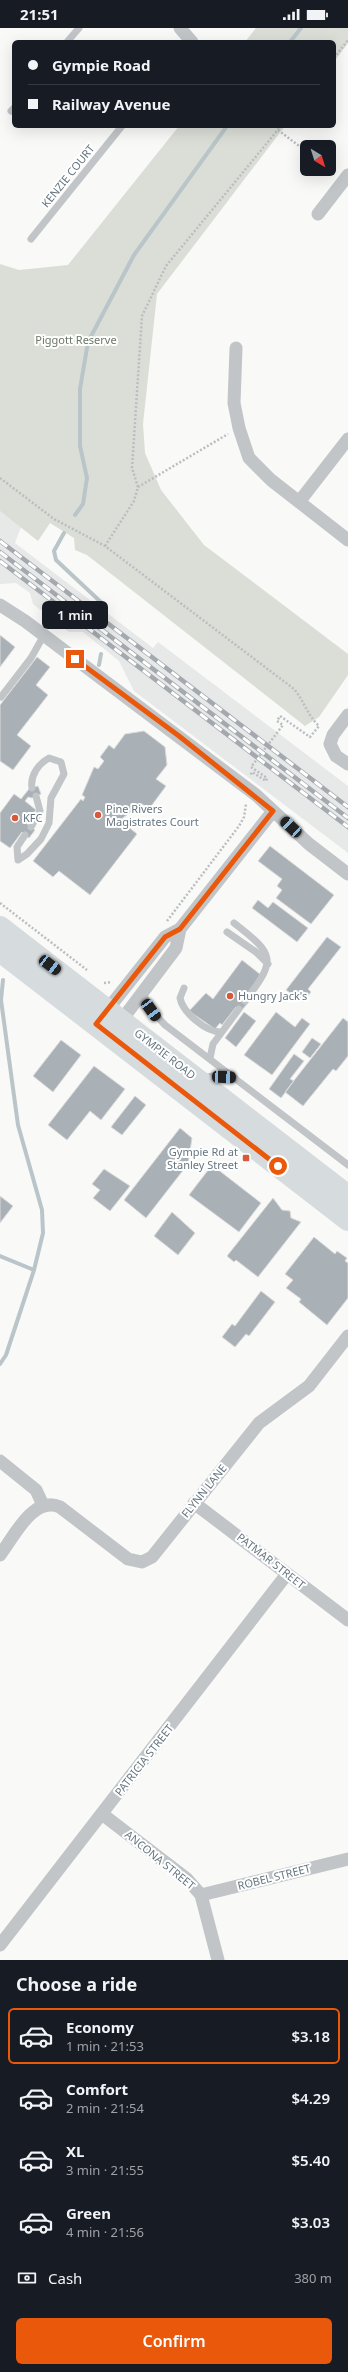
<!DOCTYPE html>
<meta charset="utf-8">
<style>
:root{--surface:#171b24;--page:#20242c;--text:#f1f3f6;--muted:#9ea1a6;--line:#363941;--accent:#ea580c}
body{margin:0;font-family:"Noto Sans",sans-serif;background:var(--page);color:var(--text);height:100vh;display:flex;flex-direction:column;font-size:15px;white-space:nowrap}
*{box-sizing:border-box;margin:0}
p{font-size:13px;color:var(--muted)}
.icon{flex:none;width:22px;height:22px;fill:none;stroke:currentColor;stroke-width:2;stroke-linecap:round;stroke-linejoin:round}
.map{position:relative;height:1932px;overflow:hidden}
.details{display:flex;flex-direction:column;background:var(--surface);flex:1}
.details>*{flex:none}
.guide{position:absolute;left:12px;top:12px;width:324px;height:88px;border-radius:6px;box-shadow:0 4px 16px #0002;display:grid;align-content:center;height:88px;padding:0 16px;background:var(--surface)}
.needle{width:26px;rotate:142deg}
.fabs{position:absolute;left:300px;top:112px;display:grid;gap:8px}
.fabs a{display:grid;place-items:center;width:36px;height:36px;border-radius:6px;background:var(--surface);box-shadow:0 4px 16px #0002;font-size:20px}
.end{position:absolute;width:18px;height:18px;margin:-9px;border:5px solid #ea580c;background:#fff;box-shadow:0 0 0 2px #fff}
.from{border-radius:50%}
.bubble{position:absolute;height:28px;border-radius:6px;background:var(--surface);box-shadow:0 4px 16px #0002;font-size:13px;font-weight:600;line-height:28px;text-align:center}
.car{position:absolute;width:12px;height:24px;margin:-12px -6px;border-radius:5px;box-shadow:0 0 3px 1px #0007;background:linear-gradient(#222 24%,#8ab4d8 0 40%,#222 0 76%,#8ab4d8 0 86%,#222 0)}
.guide b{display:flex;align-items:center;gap:14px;height:38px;font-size:15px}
.guide b+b{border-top:1px solid var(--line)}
.guide i{width:10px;height:10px;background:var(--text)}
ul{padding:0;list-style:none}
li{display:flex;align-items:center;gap:12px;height:56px;margin:0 8px 6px;padding:0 8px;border:2px solid transparent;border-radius:6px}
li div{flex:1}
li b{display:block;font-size:15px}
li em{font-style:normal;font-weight:600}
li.on{border-color:var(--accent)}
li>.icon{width:36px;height:36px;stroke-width:1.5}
h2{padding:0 16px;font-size:18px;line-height:48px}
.pay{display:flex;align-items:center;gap:10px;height:44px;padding:0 16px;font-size:15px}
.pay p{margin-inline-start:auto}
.primary-button{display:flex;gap:8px;margin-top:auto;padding:8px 16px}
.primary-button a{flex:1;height:46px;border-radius:6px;background:var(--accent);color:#fff;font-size:16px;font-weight:600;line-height:46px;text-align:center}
.status{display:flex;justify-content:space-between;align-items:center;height:28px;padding:0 20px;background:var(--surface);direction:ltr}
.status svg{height:11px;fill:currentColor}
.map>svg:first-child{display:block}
.built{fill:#e7e8e8}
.green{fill:#daded7}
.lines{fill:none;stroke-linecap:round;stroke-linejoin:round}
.stream{stroke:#bac5c9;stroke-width:4}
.building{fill:#a9b0b6;stroke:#dbdbda}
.path{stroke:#bbbec0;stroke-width:2.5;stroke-dasharray:2 2;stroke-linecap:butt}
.lane{stroke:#c1c5c8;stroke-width:7}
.street{stroke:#c1c5c8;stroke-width:13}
.highway{stroke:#d6dbde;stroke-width:22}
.rail-casing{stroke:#a3a9ae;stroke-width:4.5}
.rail{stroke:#fff;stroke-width:3;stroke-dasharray:9;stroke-linecap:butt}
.route{stroke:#ea580c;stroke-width:5}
.poi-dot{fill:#d6593b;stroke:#fff;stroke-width:1.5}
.labels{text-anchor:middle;stroke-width:4;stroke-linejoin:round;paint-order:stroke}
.street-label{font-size:11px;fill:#667680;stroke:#fff}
.park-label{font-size:11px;fill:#697965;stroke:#fff}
.poi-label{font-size:11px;fill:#667680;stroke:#fff;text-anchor:start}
</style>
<div class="status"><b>21:51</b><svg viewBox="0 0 49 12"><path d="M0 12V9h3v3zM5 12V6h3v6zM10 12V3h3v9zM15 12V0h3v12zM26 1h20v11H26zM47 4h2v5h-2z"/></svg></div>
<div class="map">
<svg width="348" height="1932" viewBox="0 0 348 1932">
<rect width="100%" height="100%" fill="#f9f9f8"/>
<path class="built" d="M0 483 21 499 15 515 153 620 158 614 348 758V825L134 663 119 633 83 604H69L33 576 30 565 16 555 0 556Z"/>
<path class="green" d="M256 0H348V15L334 34V14H245Z
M179 98H285L157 266 143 396 145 425 161 462 204 517 348 626V647L319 689 305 698 87 527 75 522 74 510 50 495 38 513 0 483V236L19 242 68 237Z"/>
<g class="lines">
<path class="stream" d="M290 14 301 0
M75 487 83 476 87 450 80 418V361L88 314 134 227 227 98
M64 505 54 523 56 532 104 577 105 582
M99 637 101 626
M0 1228 34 1242
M0 1336 6 1327 34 1242 43 1205 42 1182 18 1097 1 972 3 952"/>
</g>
<path class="building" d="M0 607 15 619 0 639Z
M37 629 50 639 36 657 48 667 17 707 31 718 13 742 0 733V677Z
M144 703 165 719 167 737 156 751 166 758 149 781 142 776 120 792 137 806 90 867 59 843 53 849 33 833 81 771 83 773 85 769 82 767 94 739 98 741 104 733 100 729 109 717 114 721 125 706Z
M38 758 41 766 32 770 28 769 25 773 36 782 26 795 35 802 29 810 22 804 10 820 0 813V785L14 766 21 771 29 761Z
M270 818 334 867 311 896 276 870 282 862 277 858 282 851 258 833Z
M258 872 268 880 273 874 308 900 297 914 252 880Z
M327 909 341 919 308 961 311 964 303 974 286 962Z
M242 932 261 947 248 975 241 983 236 979 222 997 220 995 215 1001 189 983 206 965 213 971Z
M244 984 256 993 236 1019 225 1010Z
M276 984 295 999 302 990 310 996 272 1047 244 1027Z
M343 990 348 994V1028L336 1043 333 1041 303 1078 285 1064Z
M312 1010 321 1016 310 1030 302 1024Z
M61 1012 81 1027 53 1064 33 1048Z
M294 1026 304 1033 290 1051 294 1053 281 1070 269 1061Z
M94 1038 125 1061 101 1092 90 1083 67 1112 48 1097Z
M135 1068 146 1077 122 1107 111 1099Z
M180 1100 192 1110 188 1136 146 1190 124 1172Z
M212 1137 261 1175 239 1204 189 1167Z
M104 1141 130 1158 110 1183 93 1170 100 1162 92 1156Z
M0 1168 13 1178 0 1195Z
M273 1170 282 1182 290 1183 291 1190 301 1194 258 1249 236 1232 234 1234 227 1228Z
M172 1184 195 1205 178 1227 154 1208Z
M314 1209 335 1226 337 1223 347 1230 345 1233 348 1235V1270L327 1297 299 1274 301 1271 286 1260 293 1252 285 1246Z
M261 1263 275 1274 249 1308 246 1306 235 1319 222 1309 232 1296 235 1298Z"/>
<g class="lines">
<path class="path" d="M334 30 348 12
M278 102 307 124
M329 140 334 146
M0 450 54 491 105 518 294 661C304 673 308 688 319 698L310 709 280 688 277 693 283 697 251 739 267 750 266 753 252 744 250 748
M138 459 228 406
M105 518 134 473 138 459 132 440 142 288 166 238 281 98
M0 875 87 942
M167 893 239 798 244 789 246 776
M104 955 112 954"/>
<path class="lane" d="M67 14 79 0
M11 83 14 80
M31 211 122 98
M1 669 31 630 44 607
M31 799 40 783 36 768
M25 807 17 819 18 832 27 826 41 811 49 795 51 770 64 746 61 734 49 730C38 736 30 748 32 760
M234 895C275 927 277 931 245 973
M227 904 256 924 268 936
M184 960 180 970C183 985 206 1004 221 1004
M142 963 151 982 165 997 348 1137
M210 1030 213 1016 239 981
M203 1050 213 1048 235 1050"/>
<path class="street" d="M180 0 192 14
M318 186 348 147
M236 320 234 375 239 400 249 430 271 452 348 512
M299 474 348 411
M0 577 25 593 256 767 309 816 348 846
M348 687 333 707 330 716 336 728 348 736
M104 986 165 909 180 901 273 783
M118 997 176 920 180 901
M0 1433 36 1462 43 1477
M194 1475 348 1592
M0 1527C14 1509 33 1467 60 1479L128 1531 142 1534 152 1529 259 1395 309 1358 348 1308
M102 1786 187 1851 201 1867 218 1932
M201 1867 348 1831
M0 1917 287 1546"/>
<path class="highway" d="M0 899 348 1168
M0 923 348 1192"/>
<defs>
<path id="rail" d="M0 513 348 779
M0 524 348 790
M0 533 348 799"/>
</defs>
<use href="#rail" class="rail-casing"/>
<use href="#rail" class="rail"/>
</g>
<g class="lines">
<path class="route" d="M75 631 179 708 273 783 180 901 165 909 96 996 278 1138"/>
</g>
<g class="poi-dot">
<circle cx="98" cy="787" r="4"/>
<circle cx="15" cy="790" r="4"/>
<circle cx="230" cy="968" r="4"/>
<rect x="242" y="1126" width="8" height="8" rx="2"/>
</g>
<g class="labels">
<g class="street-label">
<text transform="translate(68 148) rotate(-51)" y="4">KENZIE COURT</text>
<text transform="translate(165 1026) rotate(38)" y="4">GYMPIE ROAD</text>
<text transform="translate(204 1463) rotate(-51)" y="4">FLYNN LANE</text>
<text transform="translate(271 1533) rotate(38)" y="4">PATMAR STREET</text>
<text transform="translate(144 1732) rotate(-52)" y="4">PATRICIA STREET</text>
<text transform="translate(160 1832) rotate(39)" y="4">ANCONA STREET</text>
<text transform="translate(274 1849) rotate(-14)" y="4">ROBEL STREET</text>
</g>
<g class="park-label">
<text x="76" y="316">Piggott Reserve</text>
</g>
<g class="poi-label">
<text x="106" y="785">Pine Rivers<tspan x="106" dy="13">Magistrates Court</tspan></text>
<text x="23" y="794">KFC</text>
<text x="238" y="972">Hungry Jack's</text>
<text x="238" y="1128" text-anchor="end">Gympie Rd at<tspan x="238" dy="13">Stanley Street</tspan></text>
</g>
</g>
</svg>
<div class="fabs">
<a><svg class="needle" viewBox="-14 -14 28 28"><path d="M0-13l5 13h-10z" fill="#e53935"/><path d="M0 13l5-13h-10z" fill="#9ea1a6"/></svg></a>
</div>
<i class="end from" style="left:278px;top:1138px"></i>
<i class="end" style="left:75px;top:631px"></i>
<div class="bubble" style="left:42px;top:573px;width:66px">1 min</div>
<i class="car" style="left:291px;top:799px;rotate:313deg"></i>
<i class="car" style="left:50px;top:937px;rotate:127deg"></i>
<i class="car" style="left:151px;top:982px;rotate:144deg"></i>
<i class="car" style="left:224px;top:1049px;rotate:92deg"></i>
<div class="guide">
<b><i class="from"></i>Gympie Road</b>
<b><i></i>Railway Avenue</b>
</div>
</div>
<section class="details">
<h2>Choose a ride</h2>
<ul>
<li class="on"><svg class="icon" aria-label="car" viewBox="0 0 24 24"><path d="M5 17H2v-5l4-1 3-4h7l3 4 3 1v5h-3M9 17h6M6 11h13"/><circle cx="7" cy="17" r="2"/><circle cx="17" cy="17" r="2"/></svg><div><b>Economy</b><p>1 min · 21:53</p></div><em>$3.18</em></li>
<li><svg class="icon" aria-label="car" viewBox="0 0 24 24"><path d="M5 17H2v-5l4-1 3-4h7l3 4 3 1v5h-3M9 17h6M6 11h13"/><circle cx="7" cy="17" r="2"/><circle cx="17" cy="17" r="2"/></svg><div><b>Comfort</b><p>2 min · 21:54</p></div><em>$4.29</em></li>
<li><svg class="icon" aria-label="car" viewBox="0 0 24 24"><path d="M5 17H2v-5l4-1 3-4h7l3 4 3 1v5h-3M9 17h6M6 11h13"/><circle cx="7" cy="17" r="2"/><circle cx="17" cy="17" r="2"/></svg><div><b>XL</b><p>3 min · 21:55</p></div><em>$5.40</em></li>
<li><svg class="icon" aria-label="car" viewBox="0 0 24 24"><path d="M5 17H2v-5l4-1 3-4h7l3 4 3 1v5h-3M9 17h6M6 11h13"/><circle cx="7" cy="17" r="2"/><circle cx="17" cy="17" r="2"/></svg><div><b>Green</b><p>4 min · 21:56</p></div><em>$3.03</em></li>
</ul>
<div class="pay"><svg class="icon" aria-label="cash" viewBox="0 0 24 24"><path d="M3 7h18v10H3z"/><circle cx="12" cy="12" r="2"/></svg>Cash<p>380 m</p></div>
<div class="primary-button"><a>Confirm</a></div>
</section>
